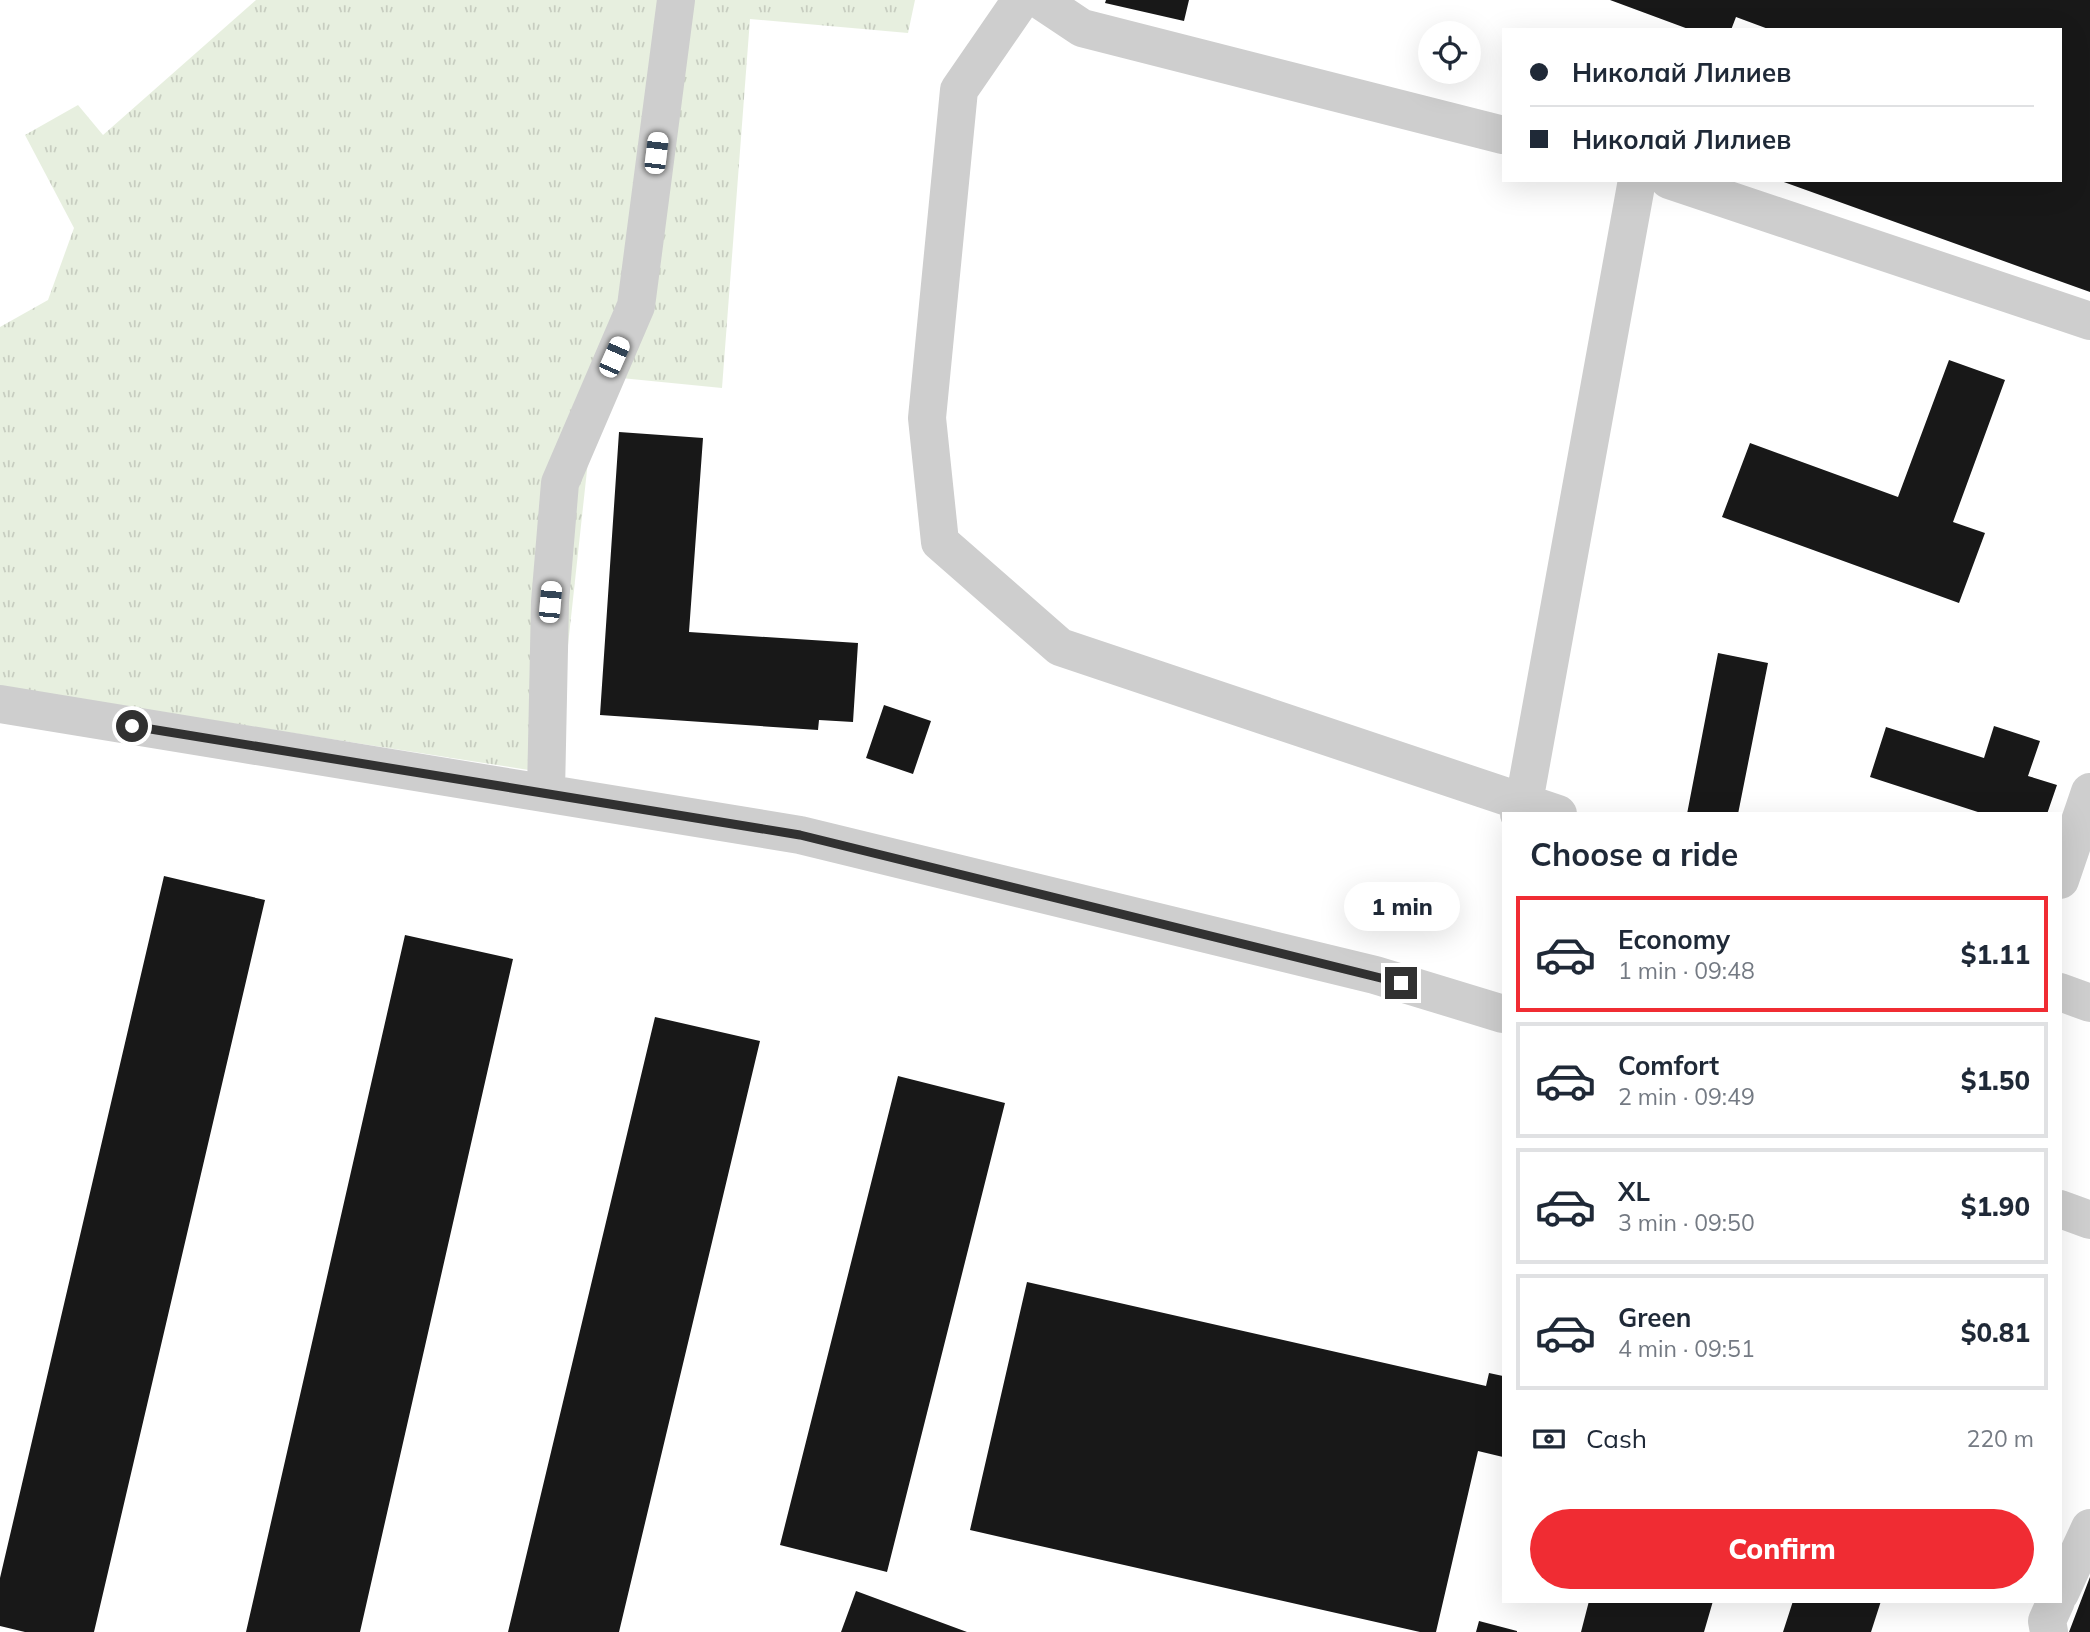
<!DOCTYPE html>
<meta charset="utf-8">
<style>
:root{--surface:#fff;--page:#f6f6f7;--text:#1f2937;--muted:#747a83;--line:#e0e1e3;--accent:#f02c33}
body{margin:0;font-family:Mulish,sans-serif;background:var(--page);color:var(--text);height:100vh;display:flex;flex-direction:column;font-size:26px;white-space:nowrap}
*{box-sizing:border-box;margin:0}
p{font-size:23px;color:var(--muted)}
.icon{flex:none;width:38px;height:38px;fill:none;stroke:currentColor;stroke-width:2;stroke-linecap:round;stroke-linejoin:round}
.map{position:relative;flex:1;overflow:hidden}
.side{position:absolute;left:1502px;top:812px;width:560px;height:791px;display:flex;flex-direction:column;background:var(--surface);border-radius:0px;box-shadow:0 7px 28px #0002}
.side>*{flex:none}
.banner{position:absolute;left:1502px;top:28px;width:560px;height:154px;border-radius:0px;box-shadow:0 7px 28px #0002;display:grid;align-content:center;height:154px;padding:0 28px;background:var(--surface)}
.fabs{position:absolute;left:1418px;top:21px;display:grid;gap:14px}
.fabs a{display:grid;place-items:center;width:63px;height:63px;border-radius:50%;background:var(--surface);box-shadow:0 7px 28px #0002;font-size:35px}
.end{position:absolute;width:32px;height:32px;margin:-16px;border:9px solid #313131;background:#fff;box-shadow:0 0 0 4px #fff}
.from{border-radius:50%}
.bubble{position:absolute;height:49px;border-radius:24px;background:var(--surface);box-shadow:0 7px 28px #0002;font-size:23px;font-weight:800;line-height:49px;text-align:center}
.car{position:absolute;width:21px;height:42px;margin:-21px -10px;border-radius:9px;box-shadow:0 0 5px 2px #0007;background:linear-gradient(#fff 24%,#345 0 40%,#fff 0 76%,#345 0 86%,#fff 0)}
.banner b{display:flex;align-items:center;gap:24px;height:66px;font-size:26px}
.banner b+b{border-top:2px solid var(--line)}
.banner i{width:18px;height:18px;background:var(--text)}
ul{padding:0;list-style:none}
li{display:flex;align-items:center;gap:21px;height:116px;margin:0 14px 10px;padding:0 14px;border:4px solid var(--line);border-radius:0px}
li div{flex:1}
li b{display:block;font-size:26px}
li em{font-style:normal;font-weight:800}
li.on{border-color:var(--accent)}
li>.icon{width:63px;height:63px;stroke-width:1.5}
h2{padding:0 28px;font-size:32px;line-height:84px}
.pay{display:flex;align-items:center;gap:18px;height:77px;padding:0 28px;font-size:26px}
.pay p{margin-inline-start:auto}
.primary-button{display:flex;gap:14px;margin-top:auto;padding:14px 28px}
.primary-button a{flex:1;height:80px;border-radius:42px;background:var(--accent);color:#fff;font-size:28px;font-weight:800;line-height:80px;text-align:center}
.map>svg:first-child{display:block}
.park{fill:url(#park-tufts)}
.building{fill:#181818}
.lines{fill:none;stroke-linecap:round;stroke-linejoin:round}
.minor{stroke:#cecece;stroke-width:38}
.route{stroke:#313131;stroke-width:9}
</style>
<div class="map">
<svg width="2090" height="1632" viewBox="0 0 2090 1632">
<defs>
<pattern id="park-tufts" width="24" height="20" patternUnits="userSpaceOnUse" patternTransform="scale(1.75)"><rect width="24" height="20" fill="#e7efdf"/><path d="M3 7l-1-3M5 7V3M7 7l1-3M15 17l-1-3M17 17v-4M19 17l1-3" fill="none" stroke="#c7cdc0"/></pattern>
</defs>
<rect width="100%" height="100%" fill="#fff"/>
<path class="park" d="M256 0H915L908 33 750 19 722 388 621 378 593 415 554 774 0 687V327L48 300 74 228 25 135 78 105 103 135Z"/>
<path class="building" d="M1106 0H1189L1184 21 1105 3Z
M1610 0H2090V292L1781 181 2060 180V30H1771L1736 17 1731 30H1691Z
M1949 360 2005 380 1953 522 1985 533 1959 603 1722 517 1750 443 1898 497Z
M619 432 703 438 689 632 858 643 853 722 819 720 818 730 600 715Z
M1718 653 1768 663 1738 814H1687Z
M884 705 931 721 913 774 866 758Z
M1994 726 2040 741 2028 776 2057 785 2047 814H1984L1870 777 1886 727 1984 758Z
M164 876 265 900 94 1632H25L0 1626V1578Z
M405 935 513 959 360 1632H246Z
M655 1017 760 1041 619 1632H508Z
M898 1076 1005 1103 887 1572 780 1545Z
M1027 1282 1486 1386 1489 1373 1503 1376V1457L1478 1451 1436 1632H1420L970 1530Z
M2090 1577V1632H2069Z
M856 1591 967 1632H841Z
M1589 1601H1713L1704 1632H1581Z
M1793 1601H1881L1871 1632H1783Z
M1479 1621 1517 1631V1632H1476Z"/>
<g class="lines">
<path class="minor" d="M1021 0 959 90 927 418 940 542 1060 647 1558 814
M1040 0 1082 28 1503 135
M1669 180 2090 321
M0 704 800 835 1375 975 1503 1014
M546 792 550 602 560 483 636 306 676 0
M1519 814 1524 802 1637 180
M2060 880 2090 792
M2060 992 2090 1003
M2060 1209 2090 1220
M2060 1593 2090 1528
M2049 1632 2047 1621 2056 1601"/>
</g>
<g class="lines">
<path class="route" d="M132 726 800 835 1401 983"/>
</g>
</svg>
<div class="fabs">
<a><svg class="icon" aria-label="locate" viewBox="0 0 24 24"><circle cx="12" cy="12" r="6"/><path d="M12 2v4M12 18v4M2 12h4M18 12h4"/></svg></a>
</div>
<i class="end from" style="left:132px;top:726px"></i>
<i class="end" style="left:1401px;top:983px"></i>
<div class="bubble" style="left:1344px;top:882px;width:116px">1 min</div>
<i class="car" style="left:656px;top:153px;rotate:7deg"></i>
<i class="car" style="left:614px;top:357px;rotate:24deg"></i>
<i class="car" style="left:550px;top:602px;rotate:5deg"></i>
<div class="banner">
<b><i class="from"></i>Николай Лилиев</b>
<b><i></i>Николай Лилиев</b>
</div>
<section class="side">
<h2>Choose a ride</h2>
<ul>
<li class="on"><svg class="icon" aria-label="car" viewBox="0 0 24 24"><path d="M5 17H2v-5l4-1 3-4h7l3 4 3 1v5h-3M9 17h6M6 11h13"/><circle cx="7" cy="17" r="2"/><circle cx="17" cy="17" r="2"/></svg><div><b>Economy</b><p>1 min · 09:48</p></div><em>$1.11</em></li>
<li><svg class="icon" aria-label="car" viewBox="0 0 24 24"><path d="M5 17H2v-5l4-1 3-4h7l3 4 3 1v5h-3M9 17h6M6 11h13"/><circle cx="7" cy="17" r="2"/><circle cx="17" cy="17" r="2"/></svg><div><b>Comfort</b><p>2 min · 09:49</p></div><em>$1.50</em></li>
<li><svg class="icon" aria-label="car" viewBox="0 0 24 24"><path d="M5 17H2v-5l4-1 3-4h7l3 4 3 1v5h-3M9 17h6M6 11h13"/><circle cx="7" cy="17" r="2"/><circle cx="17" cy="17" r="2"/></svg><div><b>XL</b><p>3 min · 09:50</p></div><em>$1.90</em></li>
<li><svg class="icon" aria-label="car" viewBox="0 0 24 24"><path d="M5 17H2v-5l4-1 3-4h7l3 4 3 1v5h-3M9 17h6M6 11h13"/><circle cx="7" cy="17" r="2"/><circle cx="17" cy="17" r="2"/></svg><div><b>Green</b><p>4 min · 09:51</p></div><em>$0.81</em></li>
</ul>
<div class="pay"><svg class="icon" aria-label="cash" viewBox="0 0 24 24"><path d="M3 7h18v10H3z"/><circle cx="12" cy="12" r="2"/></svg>Cash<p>220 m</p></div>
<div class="primary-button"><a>Confirm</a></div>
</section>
</div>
